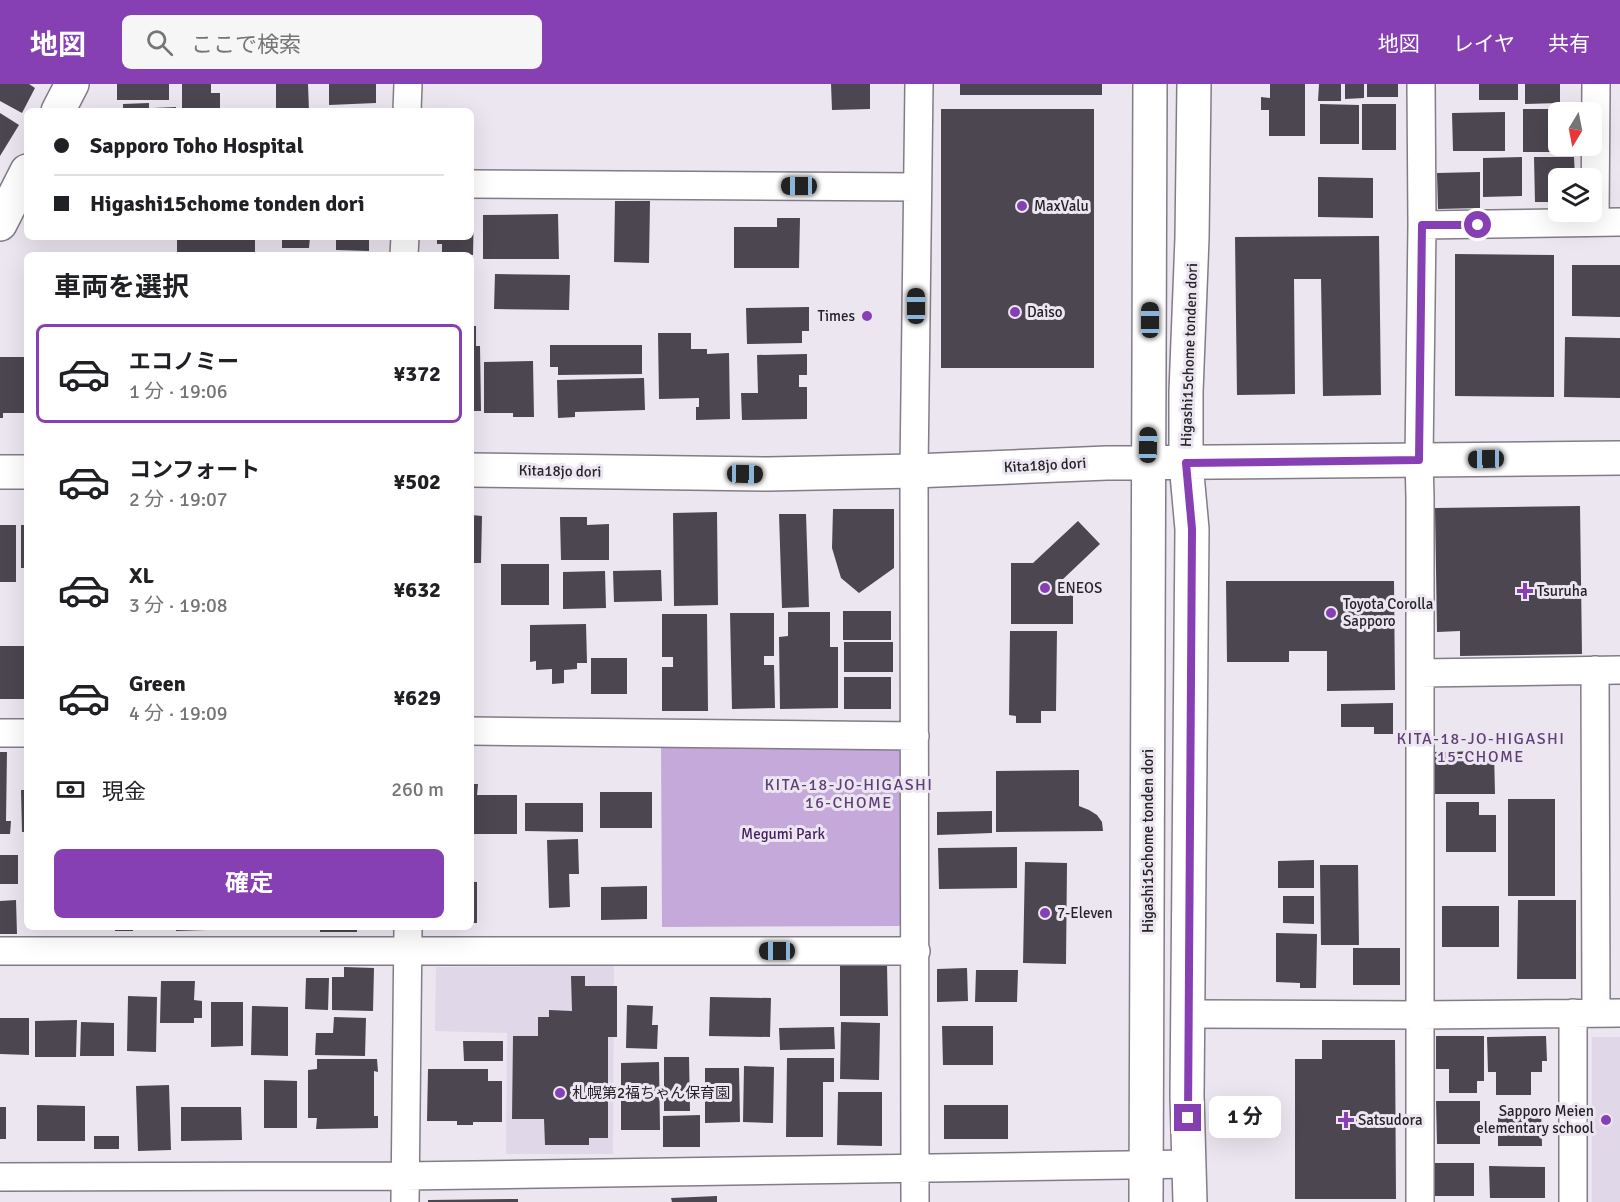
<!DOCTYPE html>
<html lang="ja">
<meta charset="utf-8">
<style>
:root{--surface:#fff;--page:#f6f6f6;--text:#202124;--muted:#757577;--line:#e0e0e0;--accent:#8740b3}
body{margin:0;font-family:Signika,"Noto Sans JP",sans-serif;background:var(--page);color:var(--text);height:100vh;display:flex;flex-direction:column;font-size:22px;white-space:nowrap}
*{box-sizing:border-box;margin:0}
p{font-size:20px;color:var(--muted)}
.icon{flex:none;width:33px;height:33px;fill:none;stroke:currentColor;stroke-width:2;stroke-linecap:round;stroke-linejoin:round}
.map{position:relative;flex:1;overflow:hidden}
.details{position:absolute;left:24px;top:168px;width:450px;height:678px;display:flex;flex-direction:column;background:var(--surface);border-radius:9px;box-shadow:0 6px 24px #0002}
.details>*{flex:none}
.top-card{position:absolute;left:24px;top:24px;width:450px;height:132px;border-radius:9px;box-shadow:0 6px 24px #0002;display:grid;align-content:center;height:132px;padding:0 30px;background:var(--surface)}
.needle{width:39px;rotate:190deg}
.buttons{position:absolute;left:1548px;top:18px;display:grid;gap:12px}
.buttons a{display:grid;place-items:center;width:54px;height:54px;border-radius:9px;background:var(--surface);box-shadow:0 6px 24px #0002;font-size:30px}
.end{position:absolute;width:27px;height:27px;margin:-14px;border:8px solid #8740b3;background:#fff;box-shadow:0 0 0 3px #fff}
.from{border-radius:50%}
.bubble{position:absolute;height:42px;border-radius:9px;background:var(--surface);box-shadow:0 6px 24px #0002;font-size:20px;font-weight:700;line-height:42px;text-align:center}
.car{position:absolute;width:18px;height:36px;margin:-18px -9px;border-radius:8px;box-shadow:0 0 4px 2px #0007;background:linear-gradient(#222 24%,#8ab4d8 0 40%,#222 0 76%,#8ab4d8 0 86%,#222 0)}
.top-card b{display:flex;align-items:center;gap:21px;height:57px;font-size:22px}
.top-card b+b{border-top:2px solid var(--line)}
.top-card i{width:15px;height:15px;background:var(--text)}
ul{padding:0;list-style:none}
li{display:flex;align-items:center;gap:18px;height:99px;margin:0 12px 9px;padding:0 18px;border:3px solid transparent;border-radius:9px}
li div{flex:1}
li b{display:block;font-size:22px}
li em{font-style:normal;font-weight:700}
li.on{border-color:var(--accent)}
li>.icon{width:54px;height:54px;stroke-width:1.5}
h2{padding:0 30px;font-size:27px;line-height:72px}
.pay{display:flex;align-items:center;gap:15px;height:66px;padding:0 30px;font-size:22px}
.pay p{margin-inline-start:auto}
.action{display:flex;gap:12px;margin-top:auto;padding:12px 30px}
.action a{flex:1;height:69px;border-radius:9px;background:var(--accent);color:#fff;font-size:24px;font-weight:700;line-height:69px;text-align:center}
header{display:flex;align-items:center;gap:36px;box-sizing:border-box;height:84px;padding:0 30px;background:var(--accent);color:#fff}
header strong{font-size:28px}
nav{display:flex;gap:33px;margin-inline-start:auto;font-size:21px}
.search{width:420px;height:54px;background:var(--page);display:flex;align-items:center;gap:15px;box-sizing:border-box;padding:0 21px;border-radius:9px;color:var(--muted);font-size:22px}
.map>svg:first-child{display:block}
.built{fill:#e0d7e8}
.green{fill:#c5a9db}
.building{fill:#4b464f}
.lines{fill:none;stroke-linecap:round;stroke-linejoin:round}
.minor-casing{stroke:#827c86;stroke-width:30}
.tertiary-casing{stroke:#827c86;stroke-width:36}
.minor{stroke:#fff;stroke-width:27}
.tertiary{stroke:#fff;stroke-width:33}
.route{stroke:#8740b3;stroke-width:8}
.poi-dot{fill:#8740b3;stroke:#ece6f1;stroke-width:2}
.labels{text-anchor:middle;stroke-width:6;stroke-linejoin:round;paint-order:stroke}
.poi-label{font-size:15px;fill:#252327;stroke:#ece6f1;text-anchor:start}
.street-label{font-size:15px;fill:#252327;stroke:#ece6f1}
.park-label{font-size:15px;fill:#461c5f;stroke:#ece6f1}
.neighbourhood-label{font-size:16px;letter-spacing:1.5px;fill:#603e78;stroke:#ece6f1}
</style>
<header>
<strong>地図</strong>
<div class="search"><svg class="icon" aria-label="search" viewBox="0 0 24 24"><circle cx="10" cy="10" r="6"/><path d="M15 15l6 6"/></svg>ここで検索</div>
<nav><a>地図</a><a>レイヤ</a><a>共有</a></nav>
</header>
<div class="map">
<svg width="1620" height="1118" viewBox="0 0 1620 1118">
<rect width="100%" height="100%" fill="#ece6f1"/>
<path class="built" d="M614 882 613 1070H506L507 949 435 947 436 883Z
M1592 953H1620V1118H1592Z"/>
<path class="green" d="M661 657 905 664 904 838 899 842 662 843Z"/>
<path class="building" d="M0 0H29L35 4 22 29 0 17Z
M117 0H169V16H117Z
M182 0H211V9H220V27H182Z
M276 0H308L309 27H276Z
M329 0H376V19L329 21Z
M831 0H870V25L832 26Z
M960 0H1102V11H960Z
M1270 0H1305V52H1269V26H1261V13L1270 14Z
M1319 0H1341V17H1318Z
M1345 0H1364V14L1345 15Z
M1367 0H1398V13H1367Z
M1479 0H1518V16H1479Z
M1525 0H1560V19L1525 20Z
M149 19V27H123V20Z
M1320 20 1359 21V60H1320Z
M1362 20H1396V66H1362Z
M176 23V27H153V24Z
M941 25H1094V284H941Z
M1523 25H1561V28H1558V62H1561V68H1523Z
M1505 28V67H1453L1452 29Z
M0 29 19 41 0 72Z
M1522 73V112L1483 113V74Z
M1534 73H1574L1575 94H1558V118H1535Z
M1480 88V124L1438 125 1437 89Z
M1318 93 1373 94V134L1318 133Z
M615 117H650L649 179 614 178Z
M471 123H474L473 171H442V160H437V153H471Z
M558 130 559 175H483V131Z
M777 134H800L799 184H734V143H777Z
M1379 152 1381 311 1323 312 1321 195H1294L1295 310 1237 311 1235 153Z
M177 153H255V171H177Z
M282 153H310L309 164H282Z
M336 153H369V167L336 166Z
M1455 170 1554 171V313L1455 312Z
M1572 181H1620V233L1572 232Z
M495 190 570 191 569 226 494 225Z
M809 223V247H802V259L747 260 746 224Z
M471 242H476V262H480L481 327H471Z
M658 249H691V265H707V270L729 269 730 335 696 336V323H699V314L659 315Z
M1565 253 1620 254V314L1564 313Z
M550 261H642V290L558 291V283H550Z
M807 270V291H799V303H807V335L742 336 741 309H758L757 271Z
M0 273H27V329H3V334H0Z
M533 277 534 333H513V329H484V278Z
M644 294 645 326 575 328V333L558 334 557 296Z
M1580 422 1582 570 1460 572V547L1437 548 1435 424Z
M833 425H894V484L859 509 841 494 832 464Z
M717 428 718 521 674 522 673 429Z
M779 430H806L809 523 782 524Z
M471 431 482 432 481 479H471Z
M560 433H587V441L609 440V476H561Z
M1078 437 1100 460 1061 497 1073 507V540H1011V479H1033Z
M0 441H16V498H0Z
M21 441H27V484H21Z
M501 480H549V521H501Z
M661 486 662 517 614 518 613 487Z
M605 487 606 524 563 525V488Z
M1226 497H1394L1395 606 1327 607V567H1289V578H1227Z
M843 527H891V556H843Z
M788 528H830V563H838V624L780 625 779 553 788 552Z
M730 529H774V572H764V581H774L775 624 732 625Z
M662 530H707L708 627H662V583H673V573H662Z
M586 540 587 579H577V585L564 586V599L552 600V585L536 586V577L530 578V541Z
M1010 547H1057L1056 627H1041V639H1016V632L1009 631Z
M844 558H893V588H844Z
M0 562H27V615H0Z
M591 574H627V610H591Z
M844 593H891V625H844Z
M1393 619V650H1374V643H1341V620Z
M1494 667 1495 710H1433L1432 668Z
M0 668H7L6 737H11L10 750H0Z
M1079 686V722L1089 726 1097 731 1102 738 1103 747 996 748V687Z
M471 700H478L477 711H517V750H471Z
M21 706H27V748H22Z
M600 708H652V744H600Z
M1508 715H1555V812H1508Z
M1446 718H1479V731H1496V768H1446Z
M525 719H583V748L525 747Z
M992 727V749L937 751V728Z
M578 755 579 790H569L570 823 549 824 547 756Z
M1017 763V804L939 805 938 764Z
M0 771H18V800H0Z
M1314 776V804H1278V777Z
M24 777H27V811H24Z
M1025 778 1067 779 1066 880 1023 879Z
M1320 781H1358L1359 861H1321Z
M471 798H477V839H471Z
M647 802V835L601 836V803Z
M1283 812H1314V840L1283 839Z
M16 816 17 850H0V817Z
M1518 816H1576V895H1517Z
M1442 822H1499V863H1442Z
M115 843H133V847H115Z
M176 843H206V846L176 847Z
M216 843H249V846L216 845Z
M320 843H357V848H320Z
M1276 849 1317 850 1316 904H1300V899L1276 898Z
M1353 864H1400V901H1353Z
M840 879 887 880 888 932H840Z
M344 883 374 884 373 927 332 926V893H344Z
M967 884 968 917 937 918V885Z
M976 886H1018L1017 918H975Z
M571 892H585V902H617V953H608V1054H589V1061H545L544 1035H512L513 952H538V933H549V926L572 927Z
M306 894H329L328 926 305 925Z
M161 897H195L194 916 202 917V934H194V939H160Z
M128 912 157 913 156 968 127 967Z
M710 913 771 914 770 953 709 952Z
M211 918H243V962L211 963Z
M627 921 653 922 652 941H658L657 965 626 964Z
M252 922 288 923V972L251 971Z
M334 933 366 934 365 972 315 971 316 949H333Z
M0 934H29V971L0 970Z
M77 936 76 973H35V937Z
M81 938 114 939V972H80Z
M841 938 880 939 879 996 840 995Z
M942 942H993V981H943Z
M834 943 835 965 780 966 779 944Z
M1436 952H1484V997H1477V1009H1449V985H1436Z
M1546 952 1547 977H1542V988H1531V1011H1496V988H1488L1487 953Z
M1322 956H1395L1396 1115H1295V975H1322Z
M463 957H503V977H464Z
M664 973H689L690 1027H664Z
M787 974H834V998H823V1053H786Z
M317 975H377L378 988 374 987V1032H378V1044L316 1045 317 1034H308V986L317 985Z
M659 978 660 1046H621V979Z
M744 982 774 983 773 1039 743 1038Z
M705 984H739L740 1038 705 1039Z
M428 985H488V997H502V1038H473V1041H457V1037H427Z
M264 996 297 997V1044H264Z
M169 1001 171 1066 138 1067 136 1002Z
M838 1008H882V1062L837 1061Z
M1436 1017H1480V1060H1437Z
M37 1021 85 1022V1057H37Z
M944 1021H1008V1055H944Z
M1498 1022 1541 1023 1542 1062H1498Z
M0 1023H6V1055H0Z
M181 1023H241L242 1056 181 1057Z
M700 1031V1063H663V1032Z
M94 1052H119V1065H94Z
M1434 1079H1474V1112H1434Z
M1489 1082 1545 1083V1114H1490Z
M717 1112V1118H672L671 1114Z
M518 1115V1118H428V1116Z"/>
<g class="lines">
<defs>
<path id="minor" d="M407 27 408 0
M471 100 917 103
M1595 138 1596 0
M1422 141 1620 138
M404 171 405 153
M1595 586 1596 929
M1420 589 1620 586
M471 647 915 652
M0 649H27
M0 867H916
M1573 929V1118
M1188 930 1419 931 1620 929
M0 1093 405 1092 1190 1080
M405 1118 408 843
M915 1118 914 387 919 0
M1420 1118V413L1419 376 1422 141 1421 0"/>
<path id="tertiary" d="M58 27 72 0
M0 140 27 87
M471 386 768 390 914 387 1107 379 1620 374
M0 388H27
M1146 1118 1150 0
M1190 1118 1187 1012 1192 445 1186 379V308L1192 154 1194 0"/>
</defs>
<use href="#minor" class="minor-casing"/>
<use href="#tertiary" class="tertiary-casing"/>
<use href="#minor" class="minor"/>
<use href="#tertiary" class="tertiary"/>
</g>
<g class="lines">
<path class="route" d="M1188 1034 1192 445 1186 379 1419 376 1422 141H1478"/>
</g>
<g class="poi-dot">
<circle cx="1022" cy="122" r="6"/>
<circle cx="1015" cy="228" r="6"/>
<circle cx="867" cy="232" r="6"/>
<circle cx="1045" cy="504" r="6"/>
<path d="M1522 498h6v6h6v6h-6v6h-6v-6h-6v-6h6z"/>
<circle cx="1331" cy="529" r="6"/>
<circle cx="1045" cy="829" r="6"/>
<circle cx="560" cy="1009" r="6"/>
<path d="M1343 1027h6v6h6v6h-6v6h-6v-6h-6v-6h6z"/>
<circle cx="1606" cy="1036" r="6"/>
</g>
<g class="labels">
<g class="poi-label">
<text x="1034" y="127">MaxValu</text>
<text x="1027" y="233">Daiso</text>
<text x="855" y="237" text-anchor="end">Times</text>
<text x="1057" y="509">ENEOS</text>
<text x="1537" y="512">Tsuruha</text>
<text x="1343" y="525">Toyota Corolla<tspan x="1343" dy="17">Sapporo</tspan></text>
<text x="1057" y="834">7-Eleven</text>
<text x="572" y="1014">札幌第2福ちゃん保育園</text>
<text x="1594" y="1032" text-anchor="end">Sapporo Meien<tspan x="1594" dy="17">elementary school</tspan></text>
<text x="1358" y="1041">Satsudora</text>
</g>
<g class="street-label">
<text transform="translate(1189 271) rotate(-88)" y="5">Higashi15chome tonden dori</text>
<text transform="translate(1045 381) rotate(-3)" y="5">Kita18jo dori</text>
<text transform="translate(560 387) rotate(1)" y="5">Kita18jo dori</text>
<text transform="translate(1148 757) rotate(-90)" y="5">Higashi15chome tonden dori</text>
</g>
<g class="park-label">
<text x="783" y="755">Megumi Park</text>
</g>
<g class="neighbourhood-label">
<text x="1481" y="660">KITA-18-JO-HIGASHI<tspan x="1481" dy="18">15-CHOME</tspan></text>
<text x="849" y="706">KITA-18-JO-HIGASHI<tspan x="849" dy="18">16-CHOME</tspan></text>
</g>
</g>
</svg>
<div class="buttons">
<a><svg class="needle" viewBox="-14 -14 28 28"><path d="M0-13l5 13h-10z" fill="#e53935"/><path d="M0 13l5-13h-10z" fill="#757577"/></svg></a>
<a><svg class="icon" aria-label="layers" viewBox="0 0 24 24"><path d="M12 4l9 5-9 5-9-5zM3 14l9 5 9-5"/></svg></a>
</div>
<i class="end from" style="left:1478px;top:141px"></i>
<i class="end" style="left:1188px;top:1034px"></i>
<div class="bubble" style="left:1209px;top:1012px;width:72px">1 分</div>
<i class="car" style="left:799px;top:102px;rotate:270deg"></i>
<i class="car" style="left:916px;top:222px;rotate:0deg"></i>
<i class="car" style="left:1150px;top:236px;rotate:0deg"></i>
<i class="car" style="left:1148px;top:361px;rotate:1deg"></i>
<i class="car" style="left:1486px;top:375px;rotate:269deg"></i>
<i class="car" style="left:745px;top:390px;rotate:91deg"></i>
<i class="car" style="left:777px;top:867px;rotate:270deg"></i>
<div class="top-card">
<b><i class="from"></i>Sapporo Toho Hospital</b>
<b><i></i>Higashi15chome tonden dori</b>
</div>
<section class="details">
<h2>車両を選択</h2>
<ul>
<li class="on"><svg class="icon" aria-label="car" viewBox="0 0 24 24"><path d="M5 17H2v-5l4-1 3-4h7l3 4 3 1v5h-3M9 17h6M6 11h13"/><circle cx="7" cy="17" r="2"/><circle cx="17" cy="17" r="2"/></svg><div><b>エコノミー</b><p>1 分 · 19:06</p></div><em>¥372</em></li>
<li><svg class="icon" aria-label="car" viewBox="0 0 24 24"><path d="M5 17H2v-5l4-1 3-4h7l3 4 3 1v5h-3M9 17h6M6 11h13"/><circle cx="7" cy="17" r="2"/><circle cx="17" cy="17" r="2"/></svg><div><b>コンフォート</b><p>2 分 · 19:07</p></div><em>¥502</em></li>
<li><svg class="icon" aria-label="car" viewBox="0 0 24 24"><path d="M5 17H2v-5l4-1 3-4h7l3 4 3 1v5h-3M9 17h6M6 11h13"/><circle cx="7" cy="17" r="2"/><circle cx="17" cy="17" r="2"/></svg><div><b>XL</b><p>3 分 · 19:08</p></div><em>¥632</em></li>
<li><svg class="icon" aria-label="car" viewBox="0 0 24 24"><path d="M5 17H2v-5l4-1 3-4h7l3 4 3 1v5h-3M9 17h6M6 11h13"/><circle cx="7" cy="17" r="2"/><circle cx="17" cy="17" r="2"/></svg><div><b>Green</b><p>4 分 · 19:09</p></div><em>¥629</em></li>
</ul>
<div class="pay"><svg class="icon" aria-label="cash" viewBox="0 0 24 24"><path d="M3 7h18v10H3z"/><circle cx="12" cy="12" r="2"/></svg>現金<p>260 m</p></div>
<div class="action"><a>確定</a></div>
</section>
</div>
